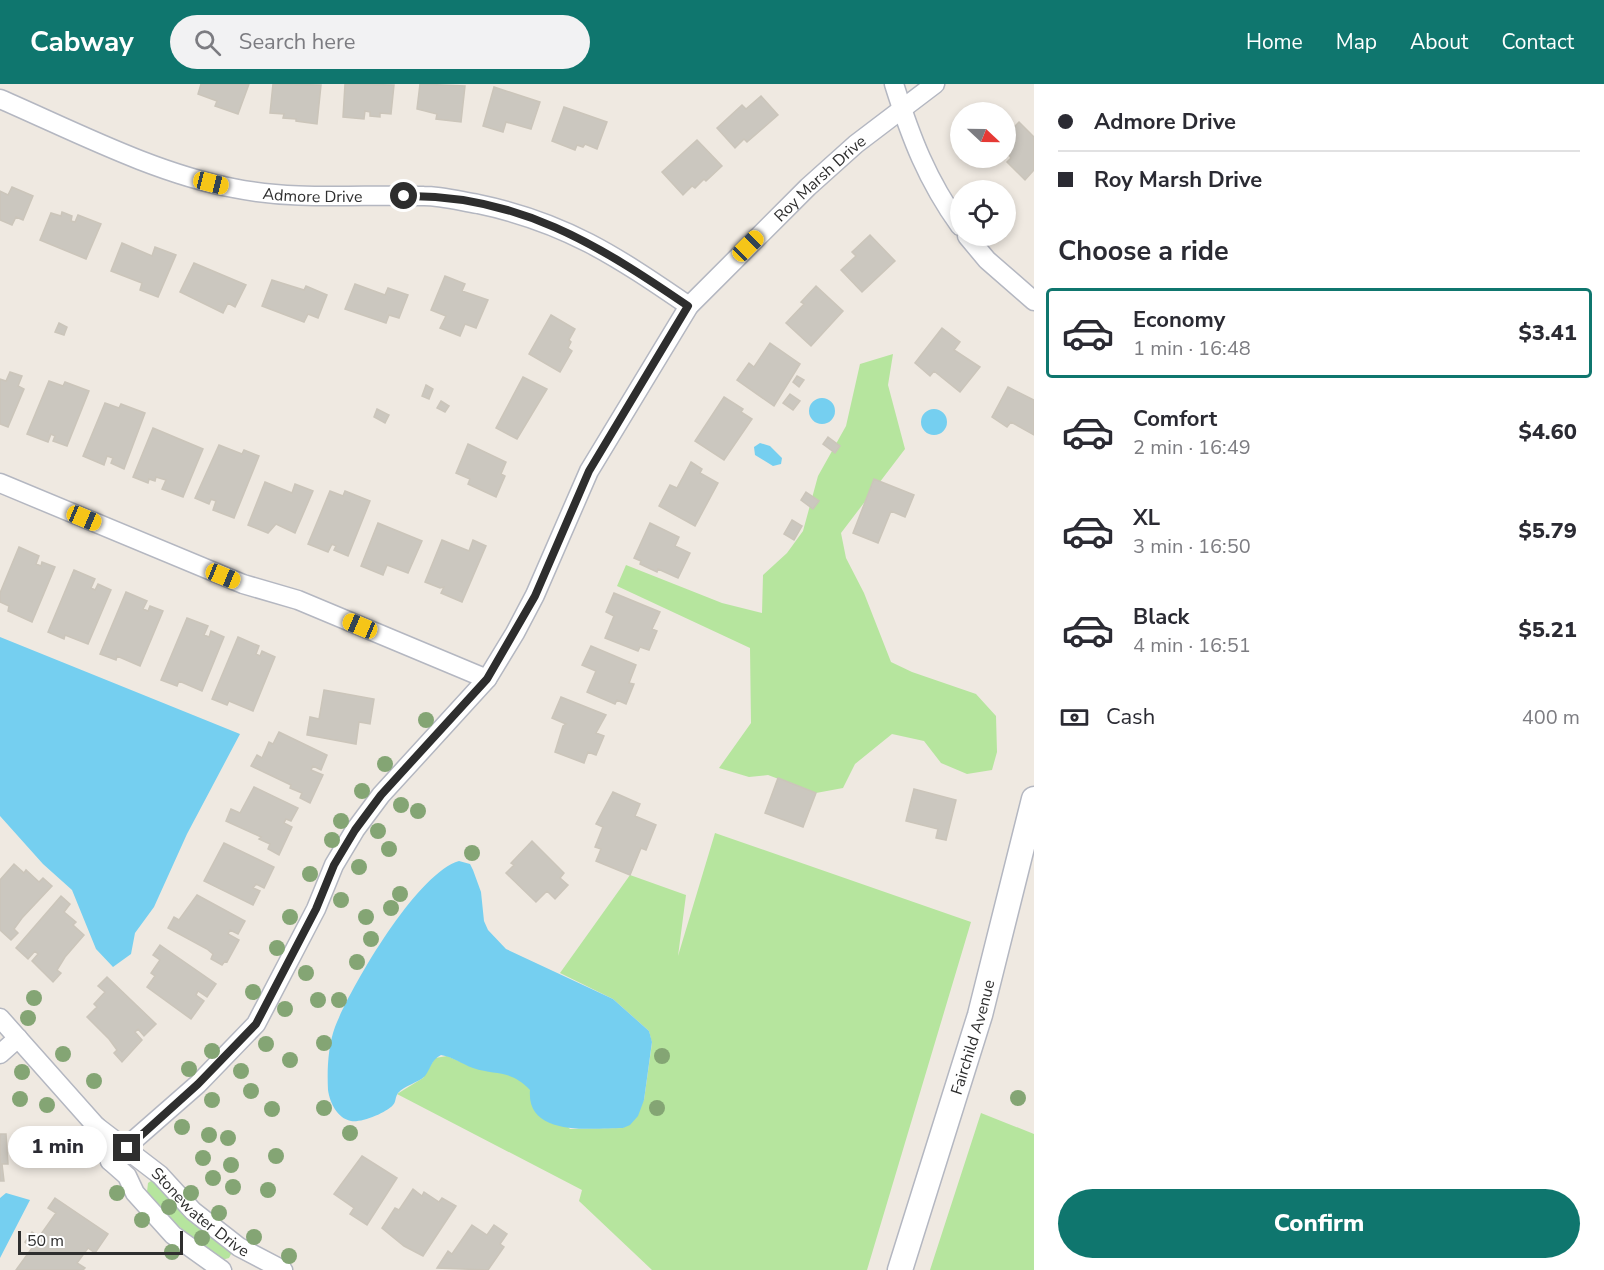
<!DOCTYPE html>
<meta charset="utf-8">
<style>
:root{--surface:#fff;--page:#f2f2f3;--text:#2b2b33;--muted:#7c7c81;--line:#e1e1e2;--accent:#0f766e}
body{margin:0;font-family:"Nunito Sans",sans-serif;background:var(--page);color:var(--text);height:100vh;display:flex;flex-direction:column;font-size:22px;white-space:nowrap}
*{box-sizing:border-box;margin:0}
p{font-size:20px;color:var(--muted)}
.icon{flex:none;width:33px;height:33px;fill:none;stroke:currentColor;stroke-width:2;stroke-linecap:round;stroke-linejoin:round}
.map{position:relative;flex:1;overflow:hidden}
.panel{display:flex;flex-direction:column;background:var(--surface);width:570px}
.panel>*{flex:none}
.banner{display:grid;align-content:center;height:132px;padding:0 24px;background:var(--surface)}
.needle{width:39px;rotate:112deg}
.fabs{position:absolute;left:950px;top:18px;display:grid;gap:12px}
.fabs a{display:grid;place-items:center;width:66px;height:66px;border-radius:50%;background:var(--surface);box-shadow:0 3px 9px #0003;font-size:30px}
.scale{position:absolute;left:18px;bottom:15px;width:165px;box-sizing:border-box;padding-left:6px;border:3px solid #2e2e2e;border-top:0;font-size:16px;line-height:21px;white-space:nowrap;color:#2e2e2e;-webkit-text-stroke:4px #fff;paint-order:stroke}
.end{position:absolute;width:27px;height:27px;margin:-14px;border:8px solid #2e2e2e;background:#fff;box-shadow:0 0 0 3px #fff}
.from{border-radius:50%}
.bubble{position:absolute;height:42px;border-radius:21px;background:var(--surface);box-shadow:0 3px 9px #0003;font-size:20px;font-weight:800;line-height:42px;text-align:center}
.car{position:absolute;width:18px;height:36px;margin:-18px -9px;border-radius:8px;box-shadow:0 0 4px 2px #0007;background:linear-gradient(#f5c518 24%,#345 0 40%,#f5c518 0 76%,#345 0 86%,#f5c518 0)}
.banner b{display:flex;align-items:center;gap:21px;height:57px;font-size:22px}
.banner b+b{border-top:2px solid var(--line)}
.banner i{width:15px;height:15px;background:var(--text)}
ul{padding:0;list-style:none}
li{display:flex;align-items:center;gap:18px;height:90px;margin:0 12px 9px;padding:0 12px;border:3px solid transparent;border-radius:6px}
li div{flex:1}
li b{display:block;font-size:22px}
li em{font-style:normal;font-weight:800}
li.active{border-color:var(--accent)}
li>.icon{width:54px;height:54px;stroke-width:1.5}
h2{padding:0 24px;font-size:27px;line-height:72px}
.pay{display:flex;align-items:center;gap:15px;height:66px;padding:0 24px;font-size:22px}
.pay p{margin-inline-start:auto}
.button{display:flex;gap:12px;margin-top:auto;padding:12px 24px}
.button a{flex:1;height:69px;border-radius:36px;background:var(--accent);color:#fff;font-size:24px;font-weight:800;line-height:69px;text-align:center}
header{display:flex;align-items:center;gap:36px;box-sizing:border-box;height:84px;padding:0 30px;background:var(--accent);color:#fff}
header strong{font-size:28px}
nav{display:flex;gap:33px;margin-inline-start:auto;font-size:21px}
.search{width:420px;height:54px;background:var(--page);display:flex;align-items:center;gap:15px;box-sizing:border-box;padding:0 21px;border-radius:33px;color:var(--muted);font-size:22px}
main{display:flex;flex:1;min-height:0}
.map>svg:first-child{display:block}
.green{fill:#b6e59e}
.water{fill:#75cff0}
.building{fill:#cbc7bf;stroke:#cbc5ba;stroke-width:1.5}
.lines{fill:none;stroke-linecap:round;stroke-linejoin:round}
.street-casing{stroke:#b4b7c1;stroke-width:21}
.secondary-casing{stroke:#b4b7c1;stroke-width:27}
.street{stroke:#fff;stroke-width:18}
.secondary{stroke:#fff;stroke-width:24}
.tree{fill:#84a574}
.route{stroke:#2e2e2e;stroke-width:8}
.labels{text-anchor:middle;stroke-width:4.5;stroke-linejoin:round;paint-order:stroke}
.street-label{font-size:16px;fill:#2e2e2e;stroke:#fff}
</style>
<header>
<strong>Cabway</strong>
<div class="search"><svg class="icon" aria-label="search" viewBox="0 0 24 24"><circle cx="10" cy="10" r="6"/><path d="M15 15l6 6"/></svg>Search here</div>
<nav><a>Home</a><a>Map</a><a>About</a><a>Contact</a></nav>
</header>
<main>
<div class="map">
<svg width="1034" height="1186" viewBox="0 0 1034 1186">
<rect width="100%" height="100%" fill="#efe9e1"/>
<path class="green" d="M893 270 888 301 905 365 841 449 846 474 864 509 891 578 912 588 976 610 996 632 997 668 992 686 967 690 941 679 924 657 892 650 855 680 843 704 816 709 768 691 749 693 719 684 751 639 750 564 617 502 626 481 722 519 762 529 763 491 787 469 803 447 818 392 846 342 860 280Z
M715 749 971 838 867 1186H652L579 1117 582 1106 397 1010 423 994 435 974 447 972 475 984 506 988 521 996 570 1045 623 1044 644 1016 652 959 649 947 613 915 560 889 630 791 686 811 678 872Z
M981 1029 1034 1050V1186H930Z
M151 1097H155L232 1168 229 1174 222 1176 172 1137 147 1108 148 1099Z"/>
<path class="water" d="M809 327a13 13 0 1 1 26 0a13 13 0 1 1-26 0Z
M921 338a13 13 0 1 1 26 0a13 13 0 1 1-26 0Z
M760 359 770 362 782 374 781 380 773 382 755 371 754 363Z
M0 553 240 650 187 750 154 823 135 849 131 870 113 883 96 865 72 806 43 780 0 732Z
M459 777 470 780 473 786 481 808 484 837 488 846 506 865 613 915 649 947 652 958 644 1016 638 1032 630 1041 623 1044C594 1044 526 1054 530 1006 510 985 497 992 473 984 462 980 453 973 441 971 431 976 431 984 425 992 418 999 405 1001 398 1009 395 1013 396 1018 393 1021 386 1029 361 1039 351 1037 337 1034 330 1019 328 1006 327 986 328 962 335 943 351 902 417 789 459 777Z
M6 1109 30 1116 0 1174V1114Z"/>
<path class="building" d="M201 0H249L238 30 215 22 217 17 198 10Z
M273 0 321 1 317 40 296 37V35L283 34 284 30 270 29Z
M345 0 394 1 391 30 380 29V33L370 32V28L365 27 364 35 343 33Z
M420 0 465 2 461 38 436 35 437 30 417 25Z
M494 3 540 18 531 45 506 38 503 48 483 42Z
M761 12 778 31 747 58 744 55 735 64 717 44 742 21 746 25Z
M564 23 607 38 597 65 585 60 583 63 577 61 575 66 552 57Z
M1019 38 1034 53V86L1025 96 1007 78 1011 74 1005 65V52Z
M697 56 722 82 706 97 704 95 695 104 692 102 683 111 662 88Z
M12 103 33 112 23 136 16 133 12 141 0 136V107L8 111Z
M62 128 72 132 71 137 75 138 78 131 101 140 86 175 40 156 51 129 61 132Z
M870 151 895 177 862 208 841 186 856 172 852 168Z
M122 159 152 172 155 163 176 171 158 213 140 206 142 199 111 187Z
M194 179 246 201 235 223 228 219 223 229 180 208Z
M445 192 465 200 462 207 488 216 476 244 465 240 460 252 440 244 446 232 431 226Z
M272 196 304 206 306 202 327 211 318 234 308 230 304 238 262 222Z
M355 200 385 211 388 204 408 211 399 234 389 231 386 239 345 225Z
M816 202 843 227 811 262 786 239 804 220 801 218Z
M551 231 575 245 569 256 571 258 568 264 572 267 560 288 529 270Z
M59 239 67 243 64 251 55 248Z
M942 244 960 258 954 266 980 283 960 308 934 287 930 292 915 279Z
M770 259 800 280 774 322 737 296 749 279 754 283Z
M10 288 22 292 18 302 24 305 8 343 0 340V295L6 297Z
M797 292 804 296 799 303 793 298Z
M523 293 547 305 517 355 496 344Z
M49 297 63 302 65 298 89 307 67 362 53 357 55 352 51 350 48 358 27 350Z
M426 301 433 305 429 315 422 312Z
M1008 303 1034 316V351L1011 338 1007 343 992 333Z
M790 310 800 317 793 326 783 319Z
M724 313 743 325 741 328 752 335 724 376 695 357Z
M441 317 449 322 445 328 437 324Z
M105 319 119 324 121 320 145 329 124 385 111 379 113 374 107 372 104 381 83 372Z
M377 325 389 331 385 339 374 333Z
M153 344 203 365 183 413 162 405 166 396 156 393 155 397 149 395 148 399 133 393Z
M828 353 840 362 835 369 823 360Z
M468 360 506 378 501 390 505 392 496 413 468 400 470 395 456 389Z
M219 361 242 370 244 366 259 372 234 434 213 426 216 417 211 415 209 420 195 414Z
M691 378 702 385 700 389 718 399 695 442 659 422 670 401 677 404Z
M874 395 914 411 905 433 891 427 878 459 853 449Z
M265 398 292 409 295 400 313 407 295 449 276 440 268 449 248 441Z
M330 407 343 412 345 407 370 417 348 472 334 466 336 462 332 460 328 468 308 460Z
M806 408 819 417 813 425 801 416Z
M792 436 802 442 794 456 784 450Z
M378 439 422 457 408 489 387 481 383 491 361 482Z
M650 439 679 453 675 462 690 469 678 494 658 485 657 488 640 480 641 477 634 474Z
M442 456 469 467 473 456 486 462 462 518 441 509 444 503 440 504 425 498Z
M19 463 39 472 36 480 41 482 42 478 55 483 32 538 8 527 9 522 0 518V509Z
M74 486 95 495 91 504 95 506 98 500 111 506 88 560 65 551 64 555 48 548Z
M126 508 147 517 143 525 148 527 150 522 163 527 140 582 117 572 116 576 100 570Z
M614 509 660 528 652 545 657 547 649 566 640 563 638 567 605 554 614 532 606 528Z
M187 534 208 542 204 551 209 553 211 547 224 553 202 607 179 597 177 602 161 596Z
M238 553 259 562 256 570 260 572 262 567 275 573 253 627 229 617 227 621 212 615Z
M591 562 636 581 629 599 634 600 626 620 617 616 615 620 587 608 596 587 582 581Z
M324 606 374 615 370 640 359 638 356 660 307 651 310 633 319 635Z
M561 613 606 631 596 649 604 652 596 671 588 668 584 679 555 668 563 642 566 640 552 634Z
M279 648 327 671 321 686 313 682 311 686 323 691 310 719 300 714 302 709 290 704 291 701 251 682 257 671 262 674 269 658 273 660Z
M778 694 816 709 803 743 765 729Z
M254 703 298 724 291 737 286 735 284 739 292 743 279 771 268 765 270 760 259 755 261 753 226 737 231 725 240 729Z
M914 705 956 716 946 756 936 754 938 745 906 737Z
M613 708 640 720 635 732 656 741 646 766 641 764 630 791 596 777 601 765 595 763 603 743 596 740Z
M532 757 564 789 560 794 568 801 555 815 547 807 536 818 506 789 514 781 511 779Z
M224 759 274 783 264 804 256 800 253 804 260 807 253 821 204 797Z
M14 780 24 789 26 786 39 798 43 794 52 802 22 834 14 845 18 849 11 856 0 846V796Z
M197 811 245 837 238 850 230 846 228 850 239 856 227 878 225 877 222 881 211 875 213 870 207 865 168 844 174 833 179 836Z
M61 812 70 820 64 828 76 838 73 841 84 851 65 873 57 886 61 889 53 898 32 877 38 870 35 867 28 875 16 864Z
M160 861 216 900 207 913 198 907 196 911 204 917 191 935 147 903 155 892 151 889 160 876 153 871Z
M107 893 156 940 144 952 138 945 135 948 142 956 122 978 114 969 117 966 109 955 87 933 97 923 94 920 105 908 98 902Z
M0 1050H6L8 1080H2L4 1097H0Z
M362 1072 397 1094 367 1141 350 1130 354 1124 334 1110Z
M413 1105 422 1112 424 1108 439 1118 442 1114 456 1122 423 1172 404 1162 382 1144 395 1124 399 1126Z
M55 1114 108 1150 95 1169 88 1164 77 1179 85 1184 83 1186H16L32 1164 25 1158 32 1148 39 1153 56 1129 48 1124Z
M472 1141 487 1151 494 1141 507 1150 500 1160 504 1163 488 1186 437 1184 448 1167 452 1170Z"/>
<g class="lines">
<defs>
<g id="street">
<path d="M894 0C911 54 927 96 960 142"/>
<path id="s1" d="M0 15C74 47 154 89 233 104 297 117 359 110 424 112 441 112 460 117 478 120 565 138 616 172 689 222"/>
<path d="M967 152 987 176 1034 217"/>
<path d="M0 399 243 500 298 516 487 595"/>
<path id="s2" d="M0 934 96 1042 160 1091 193 1127 239 1163 283 1186"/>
<path d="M0 970 18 954"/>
<path d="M96 1042 110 1077 127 1092 135 1109 173 1151 222 1186"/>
<path id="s3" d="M110 1077 198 1000 256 940 316 825 334 781 355 746 381 711 487 595 515 549 535 511 589 387 689 222 808 103 856 60 935 0"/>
</g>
<g id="secondary">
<path id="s4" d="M900 1186 980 931 1034 715"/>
</g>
</defs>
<use href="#street" class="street-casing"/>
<use href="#secondary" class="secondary-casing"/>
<use href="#street" class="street"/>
<use href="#secondary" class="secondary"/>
</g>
<g class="tree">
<circle cx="426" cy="636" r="8"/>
<circle cx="385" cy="680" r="8"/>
<circle cx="362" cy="707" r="8"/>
<circle cx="401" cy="721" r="8"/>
<circle cx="418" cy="727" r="8"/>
<circle cx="341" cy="737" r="8"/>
<circle cx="378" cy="747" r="8"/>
<circle cx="332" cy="756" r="8"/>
<circle cx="389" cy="765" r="8"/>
<circle cx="472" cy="769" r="8"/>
<circle cx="359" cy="783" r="8"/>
<circle cx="310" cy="790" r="8"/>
<circle cx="400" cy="810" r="8"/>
<circle cx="341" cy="816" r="8"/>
<circle cx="391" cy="824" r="8"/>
<circle cx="290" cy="833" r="8"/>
<circle cx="366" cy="833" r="8"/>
<circle cx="371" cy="855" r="8"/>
<circle cx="277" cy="864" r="8"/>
<circle cx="357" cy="878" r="8"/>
<circle cx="306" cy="889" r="8"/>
<circle cx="253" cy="908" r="8"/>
<circle cx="34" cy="914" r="8"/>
<circle cx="318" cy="916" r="8"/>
<circle cx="339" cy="916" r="8"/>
<circle cx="285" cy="925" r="8"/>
<circle cx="28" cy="934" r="8"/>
<circle cx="324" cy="959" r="8"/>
<circle cx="266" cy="960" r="8"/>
<circle cx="212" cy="967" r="8"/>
<circle cx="63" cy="970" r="8"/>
<circle cx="662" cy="972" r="8"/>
<circle cx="290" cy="976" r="8"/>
<circle cx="189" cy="985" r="8"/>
<circle cx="241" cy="987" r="8"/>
<circle cx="22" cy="988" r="8"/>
<circle cx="94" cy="997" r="8"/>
<circle cx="251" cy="1007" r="8"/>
<circle cx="1018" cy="1014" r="8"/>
<circle cx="20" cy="1015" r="8"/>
<circle cx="212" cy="1016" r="8"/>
<circle cx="47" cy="1021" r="8"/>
<circle cx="324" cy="1024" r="8"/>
<circle cx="657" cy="1024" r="8"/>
<circle cx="272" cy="1025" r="8"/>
<circle cx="182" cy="1043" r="8"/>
<circle cx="350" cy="1049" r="8"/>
<circle cx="209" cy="1051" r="8"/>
<circle cx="71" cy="1054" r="8"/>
<circle cx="228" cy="1054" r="8"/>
<circle cx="276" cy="1072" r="8"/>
<circle cx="203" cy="1074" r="8"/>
<circle cx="231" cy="1081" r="8"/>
<circle cx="213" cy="1094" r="8"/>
<circle cx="233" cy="1103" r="8"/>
<circle cx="268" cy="1106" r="8"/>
<circle cx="117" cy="1109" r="8"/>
<circle cx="191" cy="1109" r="8"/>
<circle cx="169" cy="1123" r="8"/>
<circle cx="219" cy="1129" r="8"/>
<circle cx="142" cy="1136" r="8"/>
<circle cx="254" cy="1153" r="8"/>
<circle cx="202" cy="1154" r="8"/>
<circle cx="172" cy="1168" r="8"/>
<circle cx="289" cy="1172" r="8"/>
</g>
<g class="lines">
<path class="route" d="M127 1064 198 1000 256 940 316 825 334 781 355 746 381 711 487 595 535 512 589 387 688 222C599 161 517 110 404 112"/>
</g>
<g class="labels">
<g class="street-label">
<text dy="6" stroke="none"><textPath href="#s3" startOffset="1227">Roy Marsh Drive</textPath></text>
<text dy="6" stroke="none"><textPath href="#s1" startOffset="330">Admore Drive</textPath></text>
<text dy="6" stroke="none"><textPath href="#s4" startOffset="244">Fairchild Avenue</textPath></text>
<text dy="6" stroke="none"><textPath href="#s2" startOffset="280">Stonewater Drive</textPath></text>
</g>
</g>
</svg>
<div class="fabs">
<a><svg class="needle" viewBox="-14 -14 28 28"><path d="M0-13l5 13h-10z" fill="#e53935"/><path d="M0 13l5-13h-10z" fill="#7c7c81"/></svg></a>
<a><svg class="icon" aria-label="locate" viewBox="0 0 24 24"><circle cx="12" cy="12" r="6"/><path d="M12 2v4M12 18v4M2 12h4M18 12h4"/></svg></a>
</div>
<div class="scale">50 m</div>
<i class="end from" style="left:404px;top:112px"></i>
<i class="end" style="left:127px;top:1064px"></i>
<div class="bubble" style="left:8px;top:1042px;width:99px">1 min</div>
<i class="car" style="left:211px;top:99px;rotate:104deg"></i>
<i class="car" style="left:748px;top:162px;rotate:45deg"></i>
<i class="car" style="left:84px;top:434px;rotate:113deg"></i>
<i class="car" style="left:223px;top:492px;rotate:112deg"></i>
<i class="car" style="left:360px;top:542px;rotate:293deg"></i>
</div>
<section class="panel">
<div class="banner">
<b><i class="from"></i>Admore Drive</b>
<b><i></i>Roy Marsh Drive</b>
</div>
<h2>Choose a ride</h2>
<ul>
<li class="active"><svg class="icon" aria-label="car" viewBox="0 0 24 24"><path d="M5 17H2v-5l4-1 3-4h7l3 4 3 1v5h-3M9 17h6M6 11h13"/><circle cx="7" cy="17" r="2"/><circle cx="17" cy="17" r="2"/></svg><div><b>Economy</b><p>1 min · 16:48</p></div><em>$3.41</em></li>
<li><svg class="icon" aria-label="car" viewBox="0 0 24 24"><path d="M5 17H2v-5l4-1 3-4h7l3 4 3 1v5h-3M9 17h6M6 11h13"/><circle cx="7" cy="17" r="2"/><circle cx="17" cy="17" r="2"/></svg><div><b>Comfort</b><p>2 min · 16:49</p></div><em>$4.60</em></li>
<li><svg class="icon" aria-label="car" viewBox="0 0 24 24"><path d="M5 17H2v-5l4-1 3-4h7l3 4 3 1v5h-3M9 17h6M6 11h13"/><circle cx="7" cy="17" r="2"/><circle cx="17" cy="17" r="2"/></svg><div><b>XL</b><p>3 min · 16:50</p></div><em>$5.79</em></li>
<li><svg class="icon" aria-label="car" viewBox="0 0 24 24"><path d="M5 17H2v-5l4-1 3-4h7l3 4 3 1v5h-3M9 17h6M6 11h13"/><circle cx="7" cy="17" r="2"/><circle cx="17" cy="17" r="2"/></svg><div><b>Black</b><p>4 min · 16:51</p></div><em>$5.21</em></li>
</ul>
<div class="pay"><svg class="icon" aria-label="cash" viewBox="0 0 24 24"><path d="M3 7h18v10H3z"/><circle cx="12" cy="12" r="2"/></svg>Cash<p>400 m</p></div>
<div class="button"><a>Confirm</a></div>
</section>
</main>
